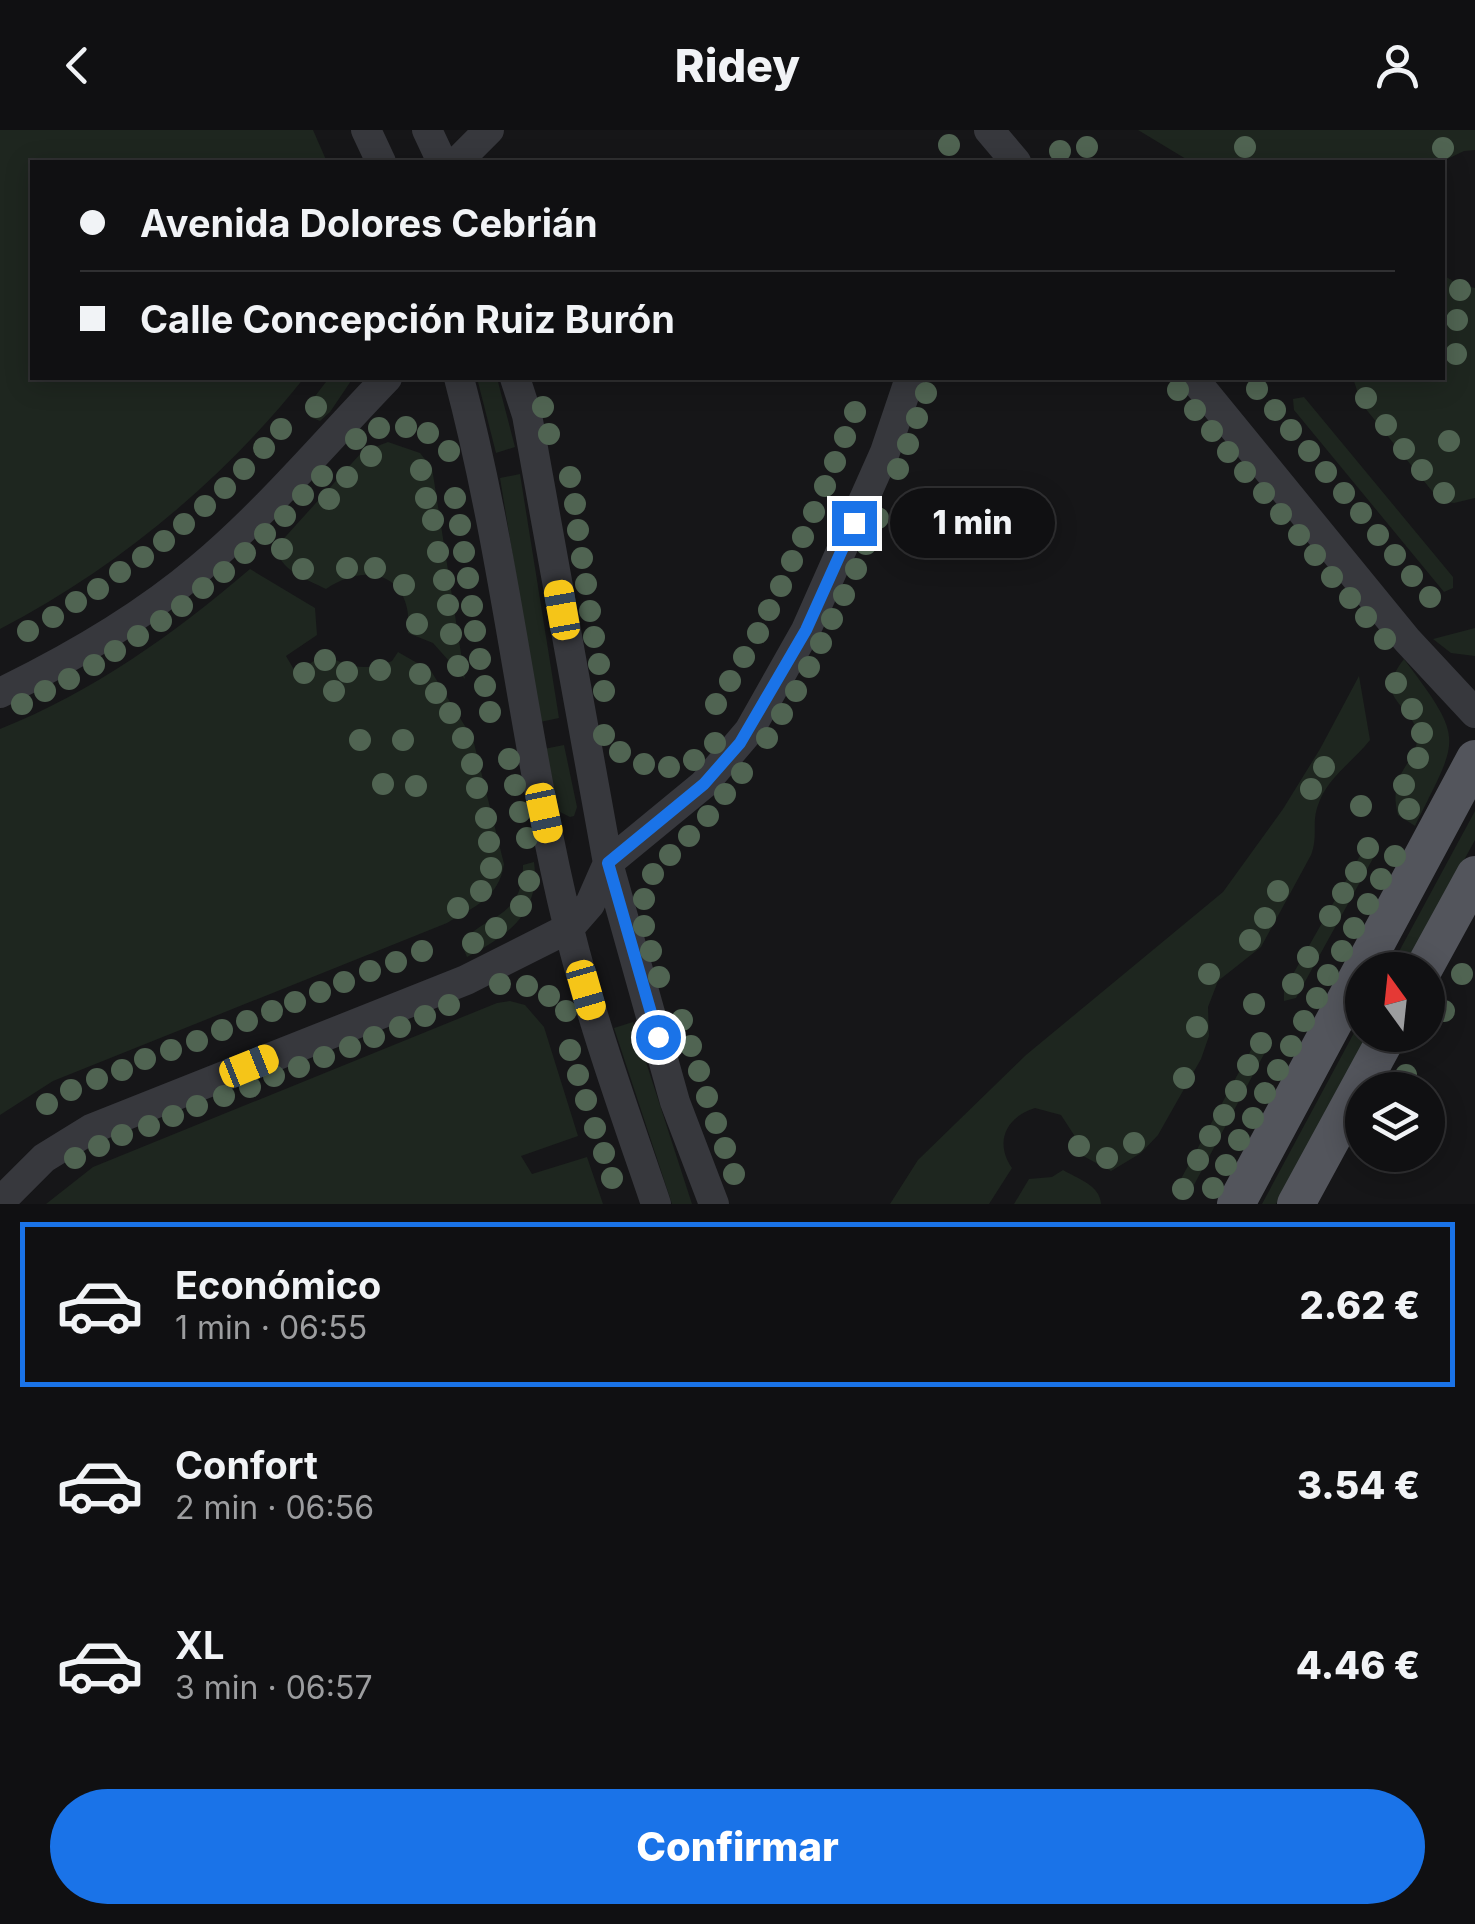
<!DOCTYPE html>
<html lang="es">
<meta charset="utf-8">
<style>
:root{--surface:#101012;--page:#19191b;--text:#f1f3f6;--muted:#9c9d9f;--line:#303032;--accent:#1a73e8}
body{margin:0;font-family:Inter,sans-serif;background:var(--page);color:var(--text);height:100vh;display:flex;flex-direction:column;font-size:38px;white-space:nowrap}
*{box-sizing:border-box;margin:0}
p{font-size:32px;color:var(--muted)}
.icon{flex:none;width:55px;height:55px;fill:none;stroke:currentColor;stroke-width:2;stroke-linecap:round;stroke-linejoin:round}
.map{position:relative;height:1074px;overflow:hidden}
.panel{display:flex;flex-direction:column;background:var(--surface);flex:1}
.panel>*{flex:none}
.hud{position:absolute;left:30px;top:30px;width:1415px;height:220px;border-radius:0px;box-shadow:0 5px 25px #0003,0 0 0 2px var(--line);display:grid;align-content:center;height:220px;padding:0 50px;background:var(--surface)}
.needle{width:65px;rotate:345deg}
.buttons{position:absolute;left:1345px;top:822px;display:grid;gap:20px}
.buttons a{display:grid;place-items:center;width:100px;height:100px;border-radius:50%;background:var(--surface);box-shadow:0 5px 25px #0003,0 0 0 2px var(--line);font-size:50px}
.end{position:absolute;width:45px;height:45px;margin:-22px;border:12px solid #1a73e8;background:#fff;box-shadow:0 0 0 5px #fff}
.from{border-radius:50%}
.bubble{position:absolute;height:70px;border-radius:35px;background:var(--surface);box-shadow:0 5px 25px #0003,0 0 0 2px var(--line);font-size:32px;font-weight:800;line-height:70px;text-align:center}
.car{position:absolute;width:30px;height:60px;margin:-30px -15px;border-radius:12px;box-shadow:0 0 8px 2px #0007;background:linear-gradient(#f5c518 24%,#345 0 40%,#f5c518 0 76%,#345 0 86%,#f5c518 0)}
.hud b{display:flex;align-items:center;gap:35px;height:95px;font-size:38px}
.hud b+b{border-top:2px solid var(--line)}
.hud i{width:25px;height:25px;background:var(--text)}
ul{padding:18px 0 0;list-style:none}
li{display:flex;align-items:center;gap:30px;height:165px;margin:0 20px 15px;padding:0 30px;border:5px solid transparent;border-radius:0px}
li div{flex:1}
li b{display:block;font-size:38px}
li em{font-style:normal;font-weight:800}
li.selected{border-color:var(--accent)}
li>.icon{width:90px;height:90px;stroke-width:1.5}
.button{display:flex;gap:20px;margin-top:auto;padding:20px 50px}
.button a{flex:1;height:115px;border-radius:60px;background:var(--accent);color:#fff;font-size:40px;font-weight:800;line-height:115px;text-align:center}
header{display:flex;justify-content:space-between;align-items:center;height:130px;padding:0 50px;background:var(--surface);font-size:45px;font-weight:800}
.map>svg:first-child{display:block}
.green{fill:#1e261f}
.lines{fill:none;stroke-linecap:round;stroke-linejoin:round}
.minor{stroke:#37383d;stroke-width:30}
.major{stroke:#53555c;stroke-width:38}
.tree{fill:#506452}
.route{stroke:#1a73e8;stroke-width:12}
</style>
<header><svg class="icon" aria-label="back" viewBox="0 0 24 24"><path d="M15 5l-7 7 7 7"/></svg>Ridey<svg class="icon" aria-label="person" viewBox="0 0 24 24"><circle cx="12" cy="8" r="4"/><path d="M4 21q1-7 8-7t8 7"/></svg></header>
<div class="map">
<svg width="1475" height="1074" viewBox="0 0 1475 1074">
<rect width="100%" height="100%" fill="#161618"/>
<path class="green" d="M0 0H313L327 32H32V248H304C222 351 117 438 0 499Z
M1138 0H1475V20L1464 21 1441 32H1191Z
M1443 145 1458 154 1475 158V368L1454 373 1440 371 1361 273 1353 248H1442Z
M329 248H353L330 282 320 291 310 287 309 274Z
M477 248H497L515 317 496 323Z
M1304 267 1453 447V458L1444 462 1294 280 1293 269Z
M388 312 420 323 432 338 465 549 433 513 408 503C414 446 369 430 326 459 307 449 277 440 277 416L362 322Z
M520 344 559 588 540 592 500 348Z
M250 439 315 478 317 505 286 526 296 543 324 524C348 537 365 542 392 531L398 522 431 541 473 609 504 734C499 768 474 777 447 793L53 951 0 985V599C93 562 174 504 250 439Z
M1475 498V526L1451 523 1433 509Z
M1404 529C1466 612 1459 606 1415 696L1398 685C1386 640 1420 633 1417 604 1413 573 1371 571 1404 529Z
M1359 546 1370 610C1351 634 1326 648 1317 678 1312 694 1318 707 1311 725L1261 817 1218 851 1208 877 1209 906 1201 929 1158 1005 1141 1023 1111 1041 1074 1021V1005L1061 985 1035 978C1006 987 994 1012 1012 1038L989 1074H890L918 1030 1026 925 1223 762 1283 679 1320 619Z
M564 615 577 677 574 686 570 687 558 681 544 619Z
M1475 681V710L1404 840H1389Z
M1370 708 1378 714 1376 723 1296 868 1284 871V860Z
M534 732C541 783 507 806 467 827L462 815C479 784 523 793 523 735Z
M510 871 525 875 544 897 578 1006 521 1026 532 1044 587 1027 603 1074H46L93 1037 497 873Z
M1362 888V905H1369L1276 1074H1262Z
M633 892 692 1074H672L614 898Z
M1268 904 1270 913 1187 1068 1178 1070 1176 1058 1258 907Z
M1063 1040C1078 1049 1100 1055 1101 1074H1014L1029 1049 1052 1047Z"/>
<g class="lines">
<path class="minor" d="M366 0 381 32
M427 0 442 32
M989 0 1016 32
M457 32 489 0
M459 248C507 429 524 617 569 799 592 892 625 983 656 1074
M515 248 527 285 608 733 675 972 714 1074
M1193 248 1407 510 1475 583
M0 563C70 529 141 488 200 438 268 381 326 311 387 248
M0 1072 44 1028 91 999 466 850 569 798 590 774 608 733 704 654 749 601 806 500 885 322 910 248"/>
<path class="major" d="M1423 840 1475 745
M1236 1074 1475 629
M1296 1074 1388 905"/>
</g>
<g class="tree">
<circle cx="949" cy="15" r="11"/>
<circle cx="1087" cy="17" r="11"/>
<circle cx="1245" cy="17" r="11"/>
<circle cx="1443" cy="18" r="11"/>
<circle cx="1060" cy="21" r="11"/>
<circle cx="1460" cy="160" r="11"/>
<circle cx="1457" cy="190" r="11"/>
<circle cx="1456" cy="224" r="11"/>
<circle cx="1257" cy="259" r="11"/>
<circle cx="1178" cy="260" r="11"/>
<circle cx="926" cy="263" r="11"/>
<circle cx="1366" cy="268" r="11"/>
<circle cx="316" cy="277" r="11"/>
<circle cx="543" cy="277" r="11"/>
<circle cx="1195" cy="280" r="11"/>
<circle cx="1275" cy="280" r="11"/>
<circle cx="855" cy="282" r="11"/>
<circle cx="917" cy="288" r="11"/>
<circle cx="1386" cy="295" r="11"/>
<circle cx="406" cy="297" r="11"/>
<circle cx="379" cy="298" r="11"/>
<circle cx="281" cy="299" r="11"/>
<circle cx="1291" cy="300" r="11"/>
<circle cx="1212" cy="301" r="11"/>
<circle cx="428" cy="303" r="11"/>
<circle cx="549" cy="304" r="11"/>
<circle cx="845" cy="307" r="11"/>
<circle cx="356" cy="309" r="11"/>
<circle cx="1449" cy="311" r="11"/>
<circle cx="908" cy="314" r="11"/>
<circle cx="264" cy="318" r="11"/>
<circle cx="1404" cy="319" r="11"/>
<circle cx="449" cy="321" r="11"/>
<circle cx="1309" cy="321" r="11"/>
<circle cx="1228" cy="322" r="11"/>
<circle cx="371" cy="326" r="11"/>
<circle cx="835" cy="332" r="11"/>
<circle cx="244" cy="339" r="11"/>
<circle cx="898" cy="339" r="11"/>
<circle cx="421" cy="340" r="11"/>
<circle cx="1422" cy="340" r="11"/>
<circle cx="1245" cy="342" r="11"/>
<circle cx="1326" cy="342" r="11"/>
<circle cx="322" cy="346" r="11"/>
<circle cx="347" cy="347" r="11"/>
<circle cx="570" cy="347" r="11"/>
<circle cx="825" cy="356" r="11"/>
<circle cx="225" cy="358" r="11"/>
<circle cx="1264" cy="363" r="11"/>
<circle cx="1344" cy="363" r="11"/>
<circle cx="1444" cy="363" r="11"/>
<circle cx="303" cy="365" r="11"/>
<circle cx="426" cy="368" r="11"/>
<circle cx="455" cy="368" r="11"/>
<circle cx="329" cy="369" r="11"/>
<circle cx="575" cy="374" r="11"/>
<circle cx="205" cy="376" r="11"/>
<circle cx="814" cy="382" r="11"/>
<circle cx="1361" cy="383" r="11"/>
<circle cx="1281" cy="384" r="11"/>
<circle cx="285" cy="386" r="11"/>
<circle cx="878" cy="388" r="11"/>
<circle cx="433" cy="390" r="11"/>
<circle cx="184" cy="394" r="11"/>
<circle cx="460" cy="395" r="11"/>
<circle cx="578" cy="400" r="11"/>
<circle cx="265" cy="404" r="11"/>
<circle cx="1299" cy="405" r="11"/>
<circle cx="1378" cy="405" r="11"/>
<circle cx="803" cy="407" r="11"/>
<circle cx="164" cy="411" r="11"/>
<circle cx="866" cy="414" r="11"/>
<circle cx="282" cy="419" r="11"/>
<circle cx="438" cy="422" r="11"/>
<circle cx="464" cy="422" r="11"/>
<circle cx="245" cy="423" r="11"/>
<circle cx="1315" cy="425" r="11"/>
<circle cx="1395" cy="425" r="11"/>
<circle cx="143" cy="427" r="11"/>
<circle cx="582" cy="428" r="11"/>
<circle cx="792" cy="431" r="11"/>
<circle cx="347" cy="438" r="11"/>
<circle cx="375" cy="438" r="11"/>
<circle cx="303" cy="439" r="11"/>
<circle cx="856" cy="439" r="11"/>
<circle cx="120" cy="442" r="11"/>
<circle cx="224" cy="442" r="11"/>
<circle cx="1412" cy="446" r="11"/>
<circle cx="1332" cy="447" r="11"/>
<circle cx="468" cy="448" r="11"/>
<circle cx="444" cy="450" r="11"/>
<circle cx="586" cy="454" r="11"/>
<circle cx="404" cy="455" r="11"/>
<circle cx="781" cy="456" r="11"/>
<circle cx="203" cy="458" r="11"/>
<circle cx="98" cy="459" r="11"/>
<circle cx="844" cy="465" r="11"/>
<circle cx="1430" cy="467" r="11"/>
<circle cx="1350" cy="468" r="11"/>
<circle cx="76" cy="472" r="11"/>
<circle cx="448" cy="475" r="11"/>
<circle cx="182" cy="476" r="11"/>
<circle cx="472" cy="476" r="11"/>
<circle cx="769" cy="480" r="11"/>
<circle cx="590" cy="481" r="11"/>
<circle cx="53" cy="487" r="11"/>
<circle cx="1366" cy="487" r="11"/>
<circle cx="832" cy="489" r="11"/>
<circle cx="161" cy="491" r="11"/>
<circle cx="417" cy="494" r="11"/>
<circle cx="28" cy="501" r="11"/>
<circle cx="475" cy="501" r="11"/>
<circle cx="758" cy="503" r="11"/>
<circle cx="451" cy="504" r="11"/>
<circle cx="138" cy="506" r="11"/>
<circle cx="594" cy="507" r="11"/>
<circle cx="1385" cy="509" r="11"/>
<circle cx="821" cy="513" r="11"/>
<circle cx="115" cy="521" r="11"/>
<circle cx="744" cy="527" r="11"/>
<circle cx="480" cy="529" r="11"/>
<circle cx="325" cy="530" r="11"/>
<circle cx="599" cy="534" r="11"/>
<circle cx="94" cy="535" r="11"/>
<circle cx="458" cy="536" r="11"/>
<circle cx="809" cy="537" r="11"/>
<circle cx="380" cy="540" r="11"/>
<circle cx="347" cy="542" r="11"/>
<circle cx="304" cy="543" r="11"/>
<circle cx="420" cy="544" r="11"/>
<circle cx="69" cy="549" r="11"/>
<circle cx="730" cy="551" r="11"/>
<circle cx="1396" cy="553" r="11"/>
<circle cx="485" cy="556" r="11"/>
<circle cx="45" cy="561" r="11"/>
<circle cx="334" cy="561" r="11"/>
<circle cx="604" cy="561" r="11"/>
<circle cx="796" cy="561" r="11"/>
<circle cx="436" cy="563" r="11"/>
<circle cx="22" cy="574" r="11"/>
<circle cx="716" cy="574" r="11"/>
<circle cx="1412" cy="579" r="11"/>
<circle cx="490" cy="582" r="11"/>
<circle cx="450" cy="583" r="11"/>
<circle cx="782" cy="584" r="11"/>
<circle cx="1422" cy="603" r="11"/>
<circle cx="604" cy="605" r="11"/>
<circle cx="463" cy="608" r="11"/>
<circle cx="767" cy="608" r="11"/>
<circle cx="360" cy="610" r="11"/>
<circle cx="403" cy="610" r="11"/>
<circle cx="715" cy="613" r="11"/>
<circle cx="620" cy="622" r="11"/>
<circle cx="1418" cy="628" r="11"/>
<circle cx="509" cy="629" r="11"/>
<circle cx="694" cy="630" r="11"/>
<circle cx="472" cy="634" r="11"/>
<circle cx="644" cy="634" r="11"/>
<circle cx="669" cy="637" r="11"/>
<circle cx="1324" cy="637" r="11"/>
<circle cx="742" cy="643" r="11"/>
<circle cx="383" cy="654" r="11"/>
<circle cx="515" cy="655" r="11"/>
<circle cx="1404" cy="655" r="11"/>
<circle cx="416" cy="656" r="11"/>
<circle cx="477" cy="658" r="11"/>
<circle cx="1311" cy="659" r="11"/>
<circle cx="725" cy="664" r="11"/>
<circle cx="1361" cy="676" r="11"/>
<circle cx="1409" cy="679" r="11"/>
<circle cx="520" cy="682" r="11"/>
<circle cx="708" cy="686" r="11"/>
<circle cx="486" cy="688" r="11"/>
<circle cx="689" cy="706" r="11"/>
<circle cx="527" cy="708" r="11"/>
<circle cx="489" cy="712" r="11"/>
<circle cx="1368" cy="718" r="11"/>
<circle cx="670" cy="725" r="11"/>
<circle cx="1395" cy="726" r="11"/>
<circle cx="491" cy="738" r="11"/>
<circle cx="1356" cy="742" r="11"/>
<circle cx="653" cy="744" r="11"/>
<circle cx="1381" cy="749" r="11"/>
<circle cx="529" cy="751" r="11"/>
<circle cx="481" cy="761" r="11"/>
<circle cx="1278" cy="761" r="11"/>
<circle cx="1343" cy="763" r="11"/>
<circle cx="644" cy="769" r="11"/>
<circle cx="1368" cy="774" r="11"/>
<circle cx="521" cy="776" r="11"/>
<circle cx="458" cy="778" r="11"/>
<circle cx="1330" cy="786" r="11"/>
<circle cx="1265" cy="788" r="11"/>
<circle cx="644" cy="796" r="11"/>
<circle cx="496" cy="798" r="11"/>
<circle cx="1354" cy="798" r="11"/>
<circle cx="1250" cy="810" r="11"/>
<circle cx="473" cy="813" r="11"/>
<circle cx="422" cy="821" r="11"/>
<circle cx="651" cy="821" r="11"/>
<circle cx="1342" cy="821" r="11"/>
<circle cx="1308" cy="827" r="11"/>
<circle cx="396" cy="832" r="11"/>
<circle cx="370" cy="841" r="11"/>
<circle cx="1209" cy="844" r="11"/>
<circle cx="1462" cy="844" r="11"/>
<circle cx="1328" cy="845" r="11"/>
<circle cx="659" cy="847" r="11"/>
<circle cx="344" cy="852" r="11"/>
<circle cx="500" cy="854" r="11"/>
<circle cx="1293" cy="854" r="11"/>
<circle cx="527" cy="856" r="11"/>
<circle cx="320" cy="862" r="11"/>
<circle cx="549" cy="866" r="11"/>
<circle cx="1317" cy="868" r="11"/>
<circle cx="295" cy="872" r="11"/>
<circle cx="1254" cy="874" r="11"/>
<circle cx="449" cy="875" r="11"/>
<circle cx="272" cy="881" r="11"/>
<circle cx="566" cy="881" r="11"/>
<circle cx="1444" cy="881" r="11"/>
<circle cx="425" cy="886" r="11"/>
<circle cx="682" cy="890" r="11"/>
<circle cx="247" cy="891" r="11"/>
<circle cx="1304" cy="891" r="11"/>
<circle cx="400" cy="897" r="11"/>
<circle cx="1197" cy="897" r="11"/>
<circle cx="222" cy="900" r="11"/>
<circle cx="374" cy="907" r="11"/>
<circle cx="197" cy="911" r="11"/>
<circle cx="1261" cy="913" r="11"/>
<circle cx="691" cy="916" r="11"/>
<circle cx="1291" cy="916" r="11"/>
<circle cx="350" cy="917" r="11"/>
<circle cx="171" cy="920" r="11"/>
<circle cx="570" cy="920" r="11"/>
<circle cx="324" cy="927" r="11"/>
<circle cx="145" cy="929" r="11"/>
<circle cx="1248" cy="935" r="11"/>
<circle cx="299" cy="937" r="11"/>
<circle cx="122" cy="940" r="11"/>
<circle cx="1278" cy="940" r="11"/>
<circle cx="699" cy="941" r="11"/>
<circle cx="578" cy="945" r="11"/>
<circle cx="1406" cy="945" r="11"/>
<circle cx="274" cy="946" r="11"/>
<circle cx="1184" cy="948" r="11"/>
<circle cx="97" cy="949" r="11"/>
<circle cx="250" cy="957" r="11"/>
<circle cx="71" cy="960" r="11"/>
<circle cx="1236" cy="961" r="11"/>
<circle cx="1265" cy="963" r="11"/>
<circle cx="224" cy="966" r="11"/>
<circle cx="707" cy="967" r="11"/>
<circle cx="586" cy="970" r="11"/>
<circle cx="47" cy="974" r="11"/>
<circle cx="197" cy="976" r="11"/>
<circle cx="1224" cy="985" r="11"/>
<circle cx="173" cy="986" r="11"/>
<circle cx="1253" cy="988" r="11"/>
<circle cx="716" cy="993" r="11"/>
<circle cx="149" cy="996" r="11"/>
<circle cx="595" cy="998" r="11"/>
<circle cx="122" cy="1005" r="11"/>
<circle cx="1210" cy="1006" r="11"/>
<circle cx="1239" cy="1010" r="11"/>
<circle cx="1134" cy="1013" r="11"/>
<circle cx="99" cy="1016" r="11"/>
<circle cx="1079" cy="1016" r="11"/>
<circle cx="725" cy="1018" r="11"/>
<circle cx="604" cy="1023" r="11"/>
<circle cx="75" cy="1028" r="11"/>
<circle cx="1107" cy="1028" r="11"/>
<circle cx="1198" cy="1030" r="11"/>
<circle cx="1226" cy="1035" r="11"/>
<circle cx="734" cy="1044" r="11"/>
<circle cx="612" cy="1048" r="11"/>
<circle cx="1213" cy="1058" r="11"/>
<circle cx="1183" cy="1059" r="11"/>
</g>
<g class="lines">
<path class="route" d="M658 907 608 733 704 654 740 613 806 500 854 393"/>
</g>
</svg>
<div class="buttons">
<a><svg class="needle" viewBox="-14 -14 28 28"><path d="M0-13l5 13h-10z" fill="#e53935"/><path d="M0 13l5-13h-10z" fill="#9c9d9f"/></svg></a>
<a><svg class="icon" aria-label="layers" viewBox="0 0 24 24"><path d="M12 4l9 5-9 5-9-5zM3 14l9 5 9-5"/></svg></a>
</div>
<i class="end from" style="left:658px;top:907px"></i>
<i class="end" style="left:854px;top:393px"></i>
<div class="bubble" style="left:890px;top:358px;width:165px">1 min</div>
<i class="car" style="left:562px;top:480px;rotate:350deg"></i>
<i class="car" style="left:544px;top:683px;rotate:168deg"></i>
<i class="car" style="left:586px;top:860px;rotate:164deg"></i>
<i class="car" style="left:249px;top:936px;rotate:68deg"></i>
<div class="hud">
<b><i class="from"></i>Avenida Dolores Cebrián</b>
<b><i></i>Calle Concepción Ruiz Burón</b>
</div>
</div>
<section class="panel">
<ul>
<li class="selected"><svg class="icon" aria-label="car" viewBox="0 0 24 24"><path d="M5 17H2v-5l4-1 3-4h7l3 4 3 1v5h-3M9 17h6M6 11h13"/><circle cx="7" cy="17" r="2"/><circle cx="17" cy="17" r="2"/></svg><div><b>Económico</b><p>1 min · 06:55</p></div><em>2.62 €</em></li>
<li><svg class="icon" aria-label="car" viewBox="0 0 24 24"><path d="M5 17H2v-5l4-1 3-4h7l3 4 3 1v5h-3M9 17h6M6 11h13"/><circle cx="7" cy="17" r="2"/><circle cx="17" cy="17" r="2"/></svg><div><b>Confort</b><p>2 min · 06:56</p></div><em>3.54 €</em></li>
<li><svg class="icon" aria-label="car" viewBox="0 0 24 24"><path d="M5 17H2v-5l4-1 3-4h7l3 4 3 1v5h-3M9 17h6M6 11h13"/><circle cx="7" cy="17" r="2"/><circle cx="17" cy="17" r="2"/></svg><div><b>XL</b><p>3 min · 06:57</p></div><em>4.46 €</em></li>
</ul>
<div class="button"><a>Confirmar</a></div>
</section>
